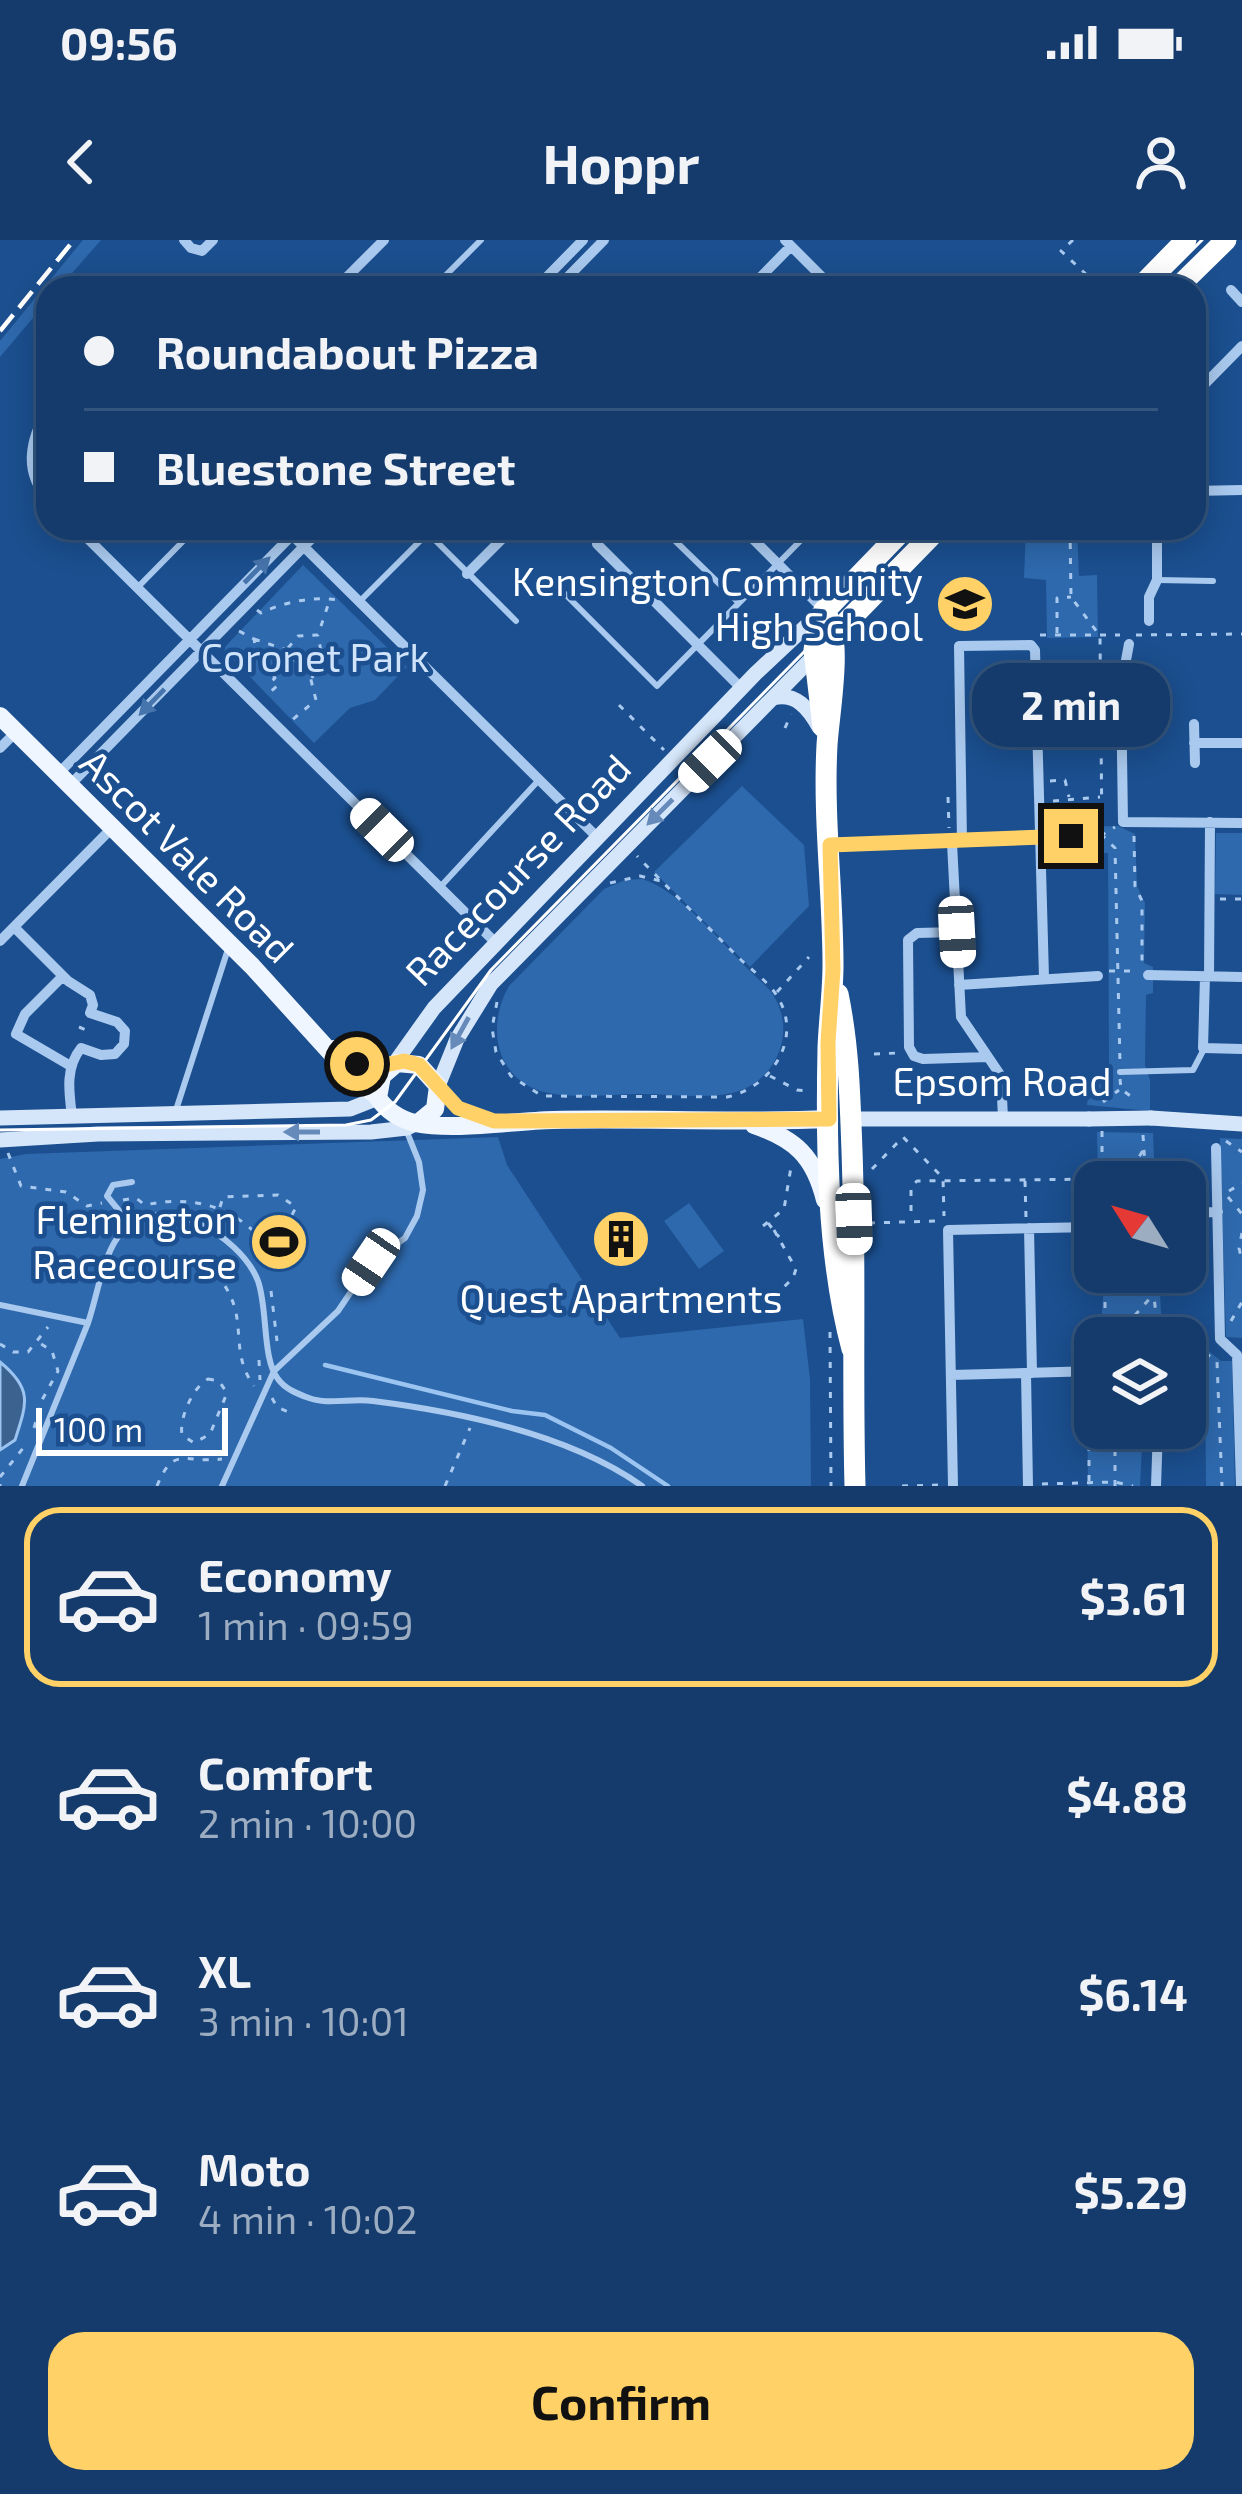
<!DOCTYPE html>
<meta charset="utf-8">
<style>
:root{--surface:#143b6b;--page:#1d4271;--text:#f1f3f6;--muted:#9dadc1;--line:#33557e;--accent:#ffd166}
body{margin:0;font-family:"Exo 2",sans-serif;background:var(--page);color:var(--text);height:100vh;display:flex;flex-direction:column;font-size:45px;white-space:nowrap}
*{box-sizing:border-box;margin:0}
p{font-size:39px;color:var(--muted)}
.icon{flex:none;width:66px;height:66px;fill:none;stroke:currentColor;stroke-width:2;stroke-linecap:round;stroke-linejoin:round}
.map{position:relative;height:1246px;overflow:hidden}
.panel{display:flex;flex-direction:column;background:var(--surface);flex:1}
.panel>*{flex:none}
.hud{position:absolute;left:36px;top:36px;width:1170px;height:264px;border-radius:36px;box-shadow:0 6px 30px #0003,0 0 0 3px var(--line);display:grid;align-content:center;height:264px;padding:0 48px;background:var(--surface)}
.needle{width:78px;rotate:307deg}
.buttons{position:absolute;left:1074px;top:921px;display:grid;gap:24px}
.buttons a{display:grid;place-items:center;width:132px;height:132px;border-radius:24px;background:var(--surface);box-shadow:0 6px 30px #0003,0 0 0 3px var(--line);font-size:60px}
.scale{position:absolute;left:36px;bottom:30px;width:192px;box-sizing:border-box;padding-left:12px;border:6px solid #fff;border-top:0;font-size:33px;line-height:42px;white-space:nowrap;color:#fff;-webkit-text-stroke:9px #1b4f8f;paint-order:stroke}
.end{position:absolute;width:54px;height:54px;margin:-27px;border:15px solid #ffd166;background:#111;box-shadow:0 0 0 6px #111}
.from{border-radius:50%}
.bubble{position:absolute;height:84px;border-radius:36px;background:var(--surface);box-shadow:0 6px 30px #0003,0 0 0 3px var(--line);font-size:39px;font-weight:700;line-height:84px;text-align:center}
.car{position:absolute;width:36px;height:72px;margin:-36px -18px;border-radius:15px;box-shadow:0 0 9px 3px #0007;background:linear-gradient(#fff 24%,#345 0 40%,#fff 0 76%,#345 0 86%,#fff 0)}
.hud b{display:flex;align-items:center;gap:42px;height:114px;font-size:45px}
.hud b+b{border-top:3px solid var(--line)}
.hud i{width:30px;height:30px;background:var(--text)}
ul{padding:21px 0 0;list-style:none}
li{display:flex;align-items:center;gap:36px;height:180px;margin:0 24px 18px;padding:0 24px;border:6px solid transparent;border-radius:36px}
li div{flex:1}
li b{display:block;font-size:45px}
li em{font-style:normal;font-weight:700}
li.selected{border-color:var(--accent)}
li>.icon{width:108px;height:108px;stroke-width:1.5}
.cta{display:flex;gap:24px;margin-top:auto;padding:24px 48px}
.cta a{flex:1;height:138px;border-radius:36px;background:var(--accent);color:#111;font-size:48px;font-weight:700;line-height:138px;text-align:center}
.status{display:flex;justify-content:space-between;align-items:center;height:84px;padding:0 60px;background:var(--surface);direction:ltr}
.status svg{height:33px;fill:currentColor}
header{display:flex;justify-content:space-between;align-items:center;height:156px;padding:0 48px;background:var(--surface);font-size:54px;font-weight:700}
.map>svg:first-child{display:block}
.green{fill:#2e69ad}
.water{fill:#3c6290;stroke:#9cc4f0;stroke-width:3}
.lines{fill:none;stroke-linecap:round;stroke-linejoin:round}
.stream{stroke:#9cc4f0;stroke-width:4.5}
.path{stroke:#a9c9ee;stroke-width:3;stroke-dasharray:6 9;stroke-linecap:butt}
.lane{stroke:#a9c9ee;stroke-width:6}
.street{stroke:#a9c9ee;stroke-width:10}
.secondary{stroke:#d6e6fa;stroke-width:15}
.primary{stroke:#f0f6ff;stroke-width:18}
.highway{stroke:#fff;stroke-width:21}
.tram{stroke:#fff;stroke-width:3}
.rail{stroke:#fff;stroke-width:4.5;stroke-dasharray:21 9;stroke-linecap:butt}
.secondary-bridge{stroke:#d6e6fa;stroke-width:15}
.oneway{fill:#4674ac}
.oneway2{fill:#668bba}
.route{stroke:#ffd166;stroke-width:15}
.labels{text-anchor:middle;stroke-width:9;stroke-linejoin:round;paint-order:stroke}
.poi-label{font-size:39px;fill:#fff;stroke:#1b4f8f;text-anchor:end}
.park-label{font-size:39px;fill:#cfe3fa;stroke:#1b4f8f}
.street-label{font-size:39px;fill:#fff;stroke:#1b4f8f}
</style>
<div class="status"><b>09:56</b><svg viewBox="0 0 49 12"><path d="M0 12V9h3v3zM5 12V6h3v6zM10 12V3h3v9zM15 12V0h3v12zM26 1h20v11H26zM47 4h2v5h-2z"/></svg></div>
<header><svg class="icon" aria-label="back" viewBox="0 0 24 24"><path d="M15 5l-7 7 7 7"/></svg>Hoppr<svg class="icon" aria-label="person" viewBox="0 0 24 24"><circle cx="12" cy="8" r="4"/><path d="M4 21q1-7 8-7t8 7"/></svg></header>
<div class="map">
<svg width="1242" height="1246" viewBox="0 0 1242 1246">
<rect width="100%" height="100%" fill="#1b4f8f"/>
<path class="green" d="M83 0H101L59 48H48V60L0 117V101Z
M1026 288H1077L1079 336 1097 335 1098 397 1047 398 1046 340 1024 338Z
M303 325 407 427 375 460 350 468 314 503 223 409Z
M742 546 804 605 809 666 750 727 654 632Z
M1118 586 1135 594 1137 646 1145 663 1144 723 1153 727V753L1146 755 1145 825 1150 840V871L1087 865 1088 856 1109 827 1108 613 1076 614 1077 587Z
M1216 593H1242V655L1215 654Z
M642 639C680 650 723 705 752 733 760 741 771 749 776 760 796 797 773 844 732 853 704 859 670 854 641 854 611 854 578 859 549 853 496 843 485 787 509 746L604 649 625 640Z
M1097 892 1153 893 1155 942H1098Z
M498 897 507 925 620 1098 803 1079 810 1139 811 1246H0V919L26 914Z
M1220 898 1242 899V1098L1226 1097Z
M689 963 724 1011 699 1029 664 981Z
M1105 1032H1159L1161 1073 1221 1121H1232L1235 1246H1206L1205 1132 1185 1131V1098H1100Z
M1087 1147H1095V1188H1143L1140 1246H1088Z"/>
<path class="water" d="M0 1122C33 1149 27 1163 15 1200L0 1210Z"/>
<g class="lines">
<path class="stream" d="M325 1125 512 1171 545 1175 611 1208 668 1246"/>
<path class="path" d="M1073 0 1061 11 1101 48
M1070 288 1071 357 1100 396 1102 595 1115 608 1120 823
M257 370 261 373C284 362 313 356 338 360
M239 391 254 399 257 416 275 438 272 441 277 446 267 455
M1057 393V358L1071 357
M1040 395H1120
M1136 395 1242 394
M254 399 287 410 296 422 308 428 316 460 292 480
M288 408 298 396 318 395 330 359
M312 438 322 416 318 396
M619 465 664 510
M785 488 791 474
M1050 541 1065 540 1069 557
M948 557 949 588
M1053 561 1100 557
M1085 596 1102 595 1115 587
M1134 596 1135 646 1142 661V723
M610 643 640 636 661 641
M1220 659H1242
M1109 731H1135
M777 752 809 717
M497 762 492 788 496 812 511 836 542 856 727 857C771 848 804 798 777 756 768 741 750 729 737 716 704 683 670 650 637 616
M79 787 91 792
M874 814 898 813
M770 836 797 850 811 851
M1120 839 1121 849 1137 861
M1103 862 1119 850
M1143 895 1146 942
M1226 901 1242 912
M8 913 21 946 66 952 87 966 102 963
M872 929 903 897 943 938 944 976
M1025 941 1026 978
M1102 942V890
M1124 942 1145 907
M1229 951 1242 943
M1228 957 1242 974
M123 960 136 958 145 965C190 955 232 965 263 1001L267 1007 257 1016
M220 967 223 957 278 955 296 967 291 977
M911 971V947L917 941 1102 939
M768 983 779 997
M869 983 937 981
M763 986 784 969 791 927
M774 990 796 1029 793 1038 779 1052
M1242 993 1239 1008 1242 1021
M1105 1032V1098
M1151 1032 1156 1074 1217 1122 1222 1246
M216 1034C253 1077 226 1107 254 1146
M271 1051 277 1101
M1231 1081 1242 1062
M830 1092 831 1246
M1115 1098 1151 1057
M0 1104 13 1112H28L48 1087
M259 1120 260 1140
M208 1139 219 1141 227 1153 210 1194 194 1203 182 1195C179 1178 193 1147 208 1139Z
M1089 1145V1246
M272 1158 277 1167 288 1172
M34 1188 42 1160 58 1131 52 1111 38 1102
M0 1237 28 1202
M0 1244V1246
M1042 1244 1115 1242 1133 1246
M157 1246C174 1204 185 1224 222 1219
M445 1246 470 1188
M902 1246 942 1245
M1115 1246V1188"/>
<path class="lane" d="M433 48 481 0
M662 288 739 363
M1157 340 1213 341
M138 347 196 288
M558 347 657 446 813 288
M359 362 428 293 516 381
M442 645 538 541
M1120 832 1193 830 1204 809
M176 870 229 706
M130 984 107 956 113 945 132 942
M0 1065 88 1083C97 1057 102 1019 118 997 155 946 240 994 258 1041 268 1069 262 1119 278 1139 285 1149 298 1154 309 1158 328 1165 352 1158 373 1161 460 1172 570 1195 642 1246
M22 1246 88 1083
M222 1246 274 1131 338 1071 371 1022 405 998 417 976 423 950 419 922 407 892"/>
<path class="street" d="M184 0 191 8 202 11 213 0
M785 0 833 48
M336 48 384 0
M536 48 583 0
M557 48 604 0
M750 48 791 6
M1231 50 1242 62
M1194 155 1242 106
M48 169C30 199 23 232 48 259
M1194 251 1242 250
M77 288 496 703
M742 288 824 370
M292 295 598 598
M597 304 742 449
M467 334 513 288
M1149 381V357L1157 340V288
M1129 404 1121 447 1123 582 1242 583
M1194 484 1195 523
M1194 503H1242
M0 508 16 492
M58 534 299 288
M70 545 322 288
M962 602 959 406 1031 405 1035 410 1044 738
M952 603 961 777 1001 836 1003 878
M830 605 1071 596
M14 687 68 741 90 755 93 765 90 773 117 782 125 791 124 804 115 814 101 815 81 808C65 828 69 852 72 876
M957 692 917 693 908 700 909 807 914 816 923 819 988 817
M0 701 112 588
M1148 735 1242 737
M63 736 25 774 16 794 69 825
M1205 736 1203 808 1242 809
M1209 737 1210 582
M959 745 1098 736
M1216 908 1220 1099 1237 1115 1241 1246
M1185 973 1218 972
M1029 988 1032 1133
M1026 1133 1028 1246
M951 1135 1095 1131
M953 1246 948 990 1095 987
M1156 1246 1158 1188"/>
<path class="secondary" d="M773 458C796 452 809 469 819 487
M394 824 434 768 755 434 820 373
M438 846 457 799 491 744 815 415
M0 878 350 869 378 858
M1151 878 1242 884
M852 879H1089
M0 900 98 894 371 892 407 888 417 883"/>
<path class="primary" d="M0 476 252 726 361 846 377 855
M334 809 362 826 392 825
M418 883 435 869 438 846 419 825 397 823 382 836 378 858C387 871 399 879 415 883 456 891 511 881 553 880 645 878 737 883 829 879
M754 885C795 899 814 916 825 960"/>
<path class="highway" d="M1139 48 1186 0
M1177 48 1226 0
M824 370C844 397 829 471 827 505 823 578 833 652 833 725 833 753 829 780 828 808 826 904 827 1016 852 1109
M828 402 939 288
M823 487 814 410 819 377 905 288
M838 754C849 807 850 858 852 911 856 1023 852 1134 855 1246"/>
<path class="tram" d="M1154 48 1202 0
M0 890 346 885 371 880 395 862 491 730 926 288"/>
<path class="rail" d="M0 91 74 0"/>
<path class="secondary-bridge" d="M1089 879 1151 878"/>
</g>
<defs><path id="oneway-solid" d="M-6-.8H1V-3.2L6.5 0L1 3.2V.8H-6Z" transform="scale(3)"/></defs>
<g class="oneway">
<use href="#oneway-solid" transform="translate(257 330) rotate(-45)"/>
<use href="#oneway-solid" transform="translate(152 462) rotate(134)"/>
</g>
<g class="oneway2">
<use href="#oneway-solid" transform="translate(660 572) rotate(135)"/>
<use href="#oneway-solid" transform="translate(460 793) rotate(119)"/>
<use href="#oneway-solid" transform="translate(302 892) rotate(180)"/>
</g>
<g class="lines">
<path class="route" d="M357 824 371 828 404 821 419 825 458 868 494 881 829 879 828 802 833 730 830 605 1071 596"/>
</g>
<defs>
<symbol id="school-disc" viewBox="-11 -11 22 22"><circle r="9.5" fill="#ffd166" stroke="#1b4f8f"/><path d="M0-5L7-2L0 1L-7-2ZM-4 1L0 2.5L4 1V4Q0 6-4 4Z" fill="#111"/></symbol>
<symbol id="building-disc" viewBox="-11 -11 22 22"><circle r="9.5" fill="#ffd166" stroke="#1b4f8f"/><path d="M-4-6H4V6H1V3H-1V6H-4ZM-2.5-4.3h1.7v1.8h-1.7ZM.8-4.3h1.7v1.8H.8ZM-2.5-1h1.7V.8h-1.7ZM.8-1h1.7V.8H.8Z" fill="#111"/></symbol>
<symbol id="stadium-disc" viewBox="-11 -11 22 22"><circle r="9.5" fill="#ffd166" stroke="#1b4f8f"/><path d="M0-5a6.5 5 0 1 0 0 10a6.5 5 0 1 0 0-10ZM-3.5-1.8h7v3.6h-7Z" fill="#111"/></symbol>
</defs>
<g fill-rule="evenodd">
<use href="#school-disc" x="932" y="331" width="66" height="66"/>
<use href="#building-disc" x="588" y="966" width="66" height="66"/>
<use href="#stadium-disc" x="246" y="969" width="66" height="66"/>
</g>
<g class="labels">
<g class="poi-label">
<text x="923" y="356">Kensington Community<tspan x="923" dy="45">High School</tspan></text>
<text x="237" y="994">Flemington<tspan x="237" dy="45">Racecourse</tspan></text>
<text x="621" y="1073" text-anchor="middle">Quest Apartments</text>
</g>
<g class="park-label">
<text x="315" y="432">Coronet Park</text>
</g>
<g class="street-label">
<text transform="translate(187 616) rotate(45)" y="14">Ascot Vale Road</text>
<text transform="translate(518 630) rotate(-46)" y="14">Racecourse Road</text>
<text x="1002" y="856">Epsom Road</text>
</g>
</g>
</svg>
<div class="buttons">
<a><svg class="needle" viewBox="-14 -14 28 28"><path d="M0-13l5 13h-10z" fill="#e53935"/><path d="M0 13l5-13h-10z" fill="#9dadc1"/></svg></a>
<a><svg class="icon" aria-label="layers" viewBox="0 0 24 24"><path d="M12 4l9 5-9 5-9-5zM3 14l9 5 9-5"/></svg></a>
</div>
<div class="scale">100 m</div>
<i class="end from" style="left:357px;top:824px"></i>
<i class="end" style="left:1071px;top:596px"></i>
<div class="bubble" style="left:972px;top:423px;width:198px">2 min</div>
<i class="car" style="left:710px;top:521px;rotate:225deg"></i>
<i class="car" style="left:382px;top:590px;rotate:315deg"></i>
<i class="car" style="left:957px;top:692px;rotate:177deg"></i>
<i class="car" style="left:854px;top:979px;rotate:178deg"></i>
<i class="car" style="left:371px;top:1022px;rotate:214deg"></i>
<div class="hud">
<b><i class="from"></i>Roundabout Pizza</b>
<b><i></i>Bluestone Street</b>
</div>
</div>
<section class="panel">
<ul>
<li class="selected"><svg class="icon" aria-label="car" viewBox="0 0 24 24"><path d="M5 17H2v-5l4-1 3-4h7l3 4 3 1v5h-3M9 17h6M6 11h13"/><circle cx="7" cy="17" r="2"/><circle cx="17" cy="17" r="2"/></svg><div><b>Economy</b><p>1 min · 09:59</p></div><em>$3.61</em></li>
<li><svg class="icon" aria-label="car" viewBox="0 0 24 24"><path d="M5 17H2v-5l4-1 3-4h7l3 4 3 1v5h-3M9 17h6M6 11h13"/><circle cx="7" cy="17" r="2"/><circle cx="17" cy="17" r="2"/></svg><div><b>Comfort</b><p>2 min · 10:00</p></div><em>$4.88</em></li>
<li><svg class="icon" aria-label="car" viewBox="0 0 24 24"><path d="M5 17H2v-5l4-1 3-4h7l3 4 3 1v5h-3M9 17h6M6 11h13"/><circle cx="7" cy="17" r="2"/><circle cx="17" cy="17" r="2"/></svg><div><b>XL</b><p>3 min · 10:01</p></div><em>$6.14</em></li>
<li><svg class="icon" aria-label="car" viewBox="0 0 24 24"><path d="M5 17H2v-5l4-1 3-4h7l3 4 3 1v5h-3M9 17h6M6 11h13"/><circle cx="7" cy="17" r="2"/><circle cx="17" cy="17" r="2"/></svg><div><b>Moto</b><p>4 min · 10:02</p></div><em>$5.29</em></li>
</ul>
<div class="cta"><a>Confirm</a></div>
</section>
